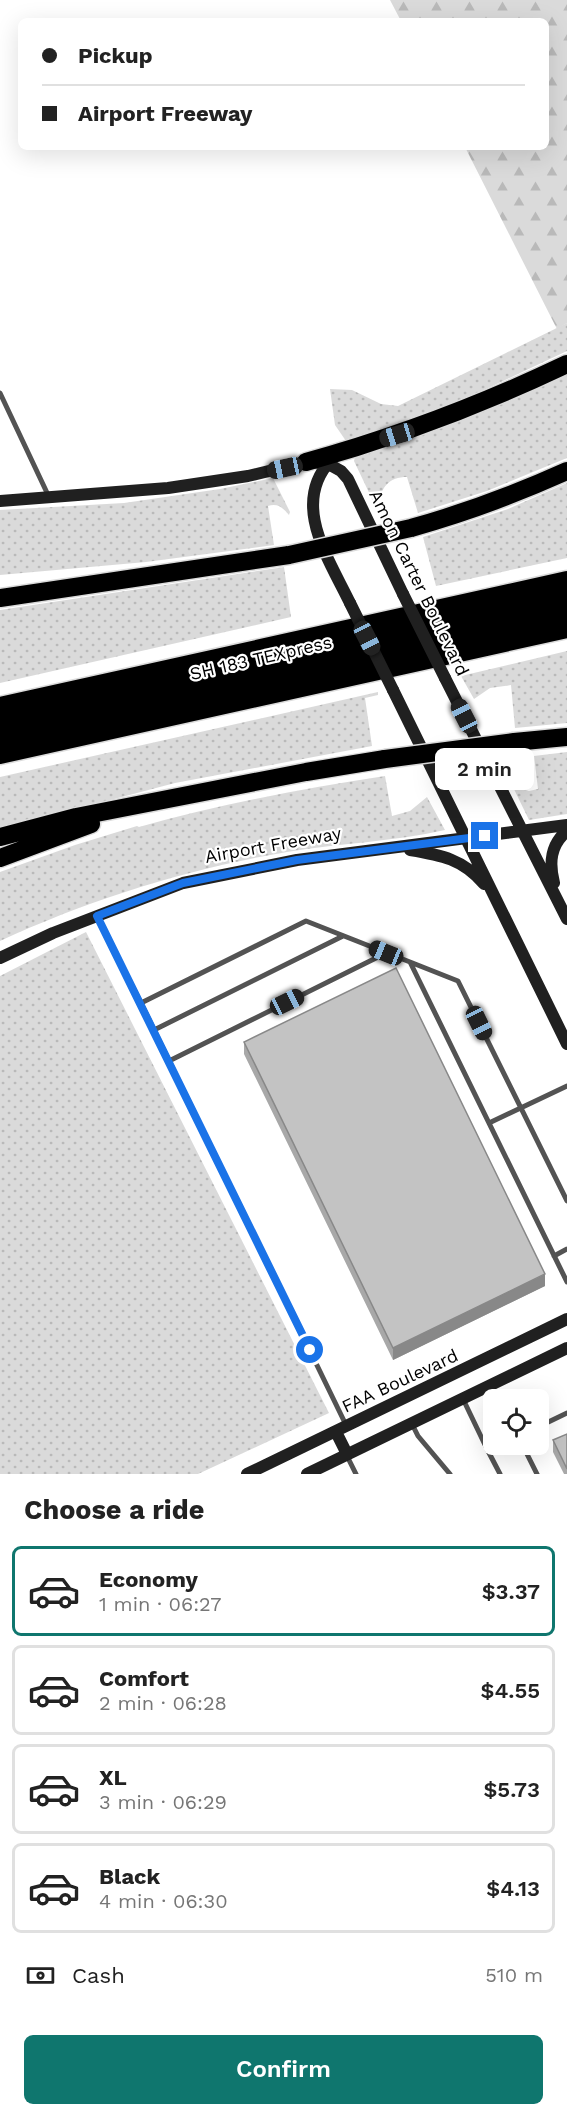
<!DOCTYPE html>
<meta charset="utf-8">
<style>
:root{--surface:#fff;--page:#f2f2f2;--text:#222;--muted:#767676;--line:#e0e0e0;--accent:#0f766e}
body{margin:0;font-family:"Work Sans",sans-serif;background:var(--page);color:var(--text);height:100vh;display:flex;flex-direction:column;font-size:22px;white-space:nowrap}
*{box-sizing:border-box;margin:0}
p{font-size:20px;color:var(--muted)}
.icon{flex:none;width:33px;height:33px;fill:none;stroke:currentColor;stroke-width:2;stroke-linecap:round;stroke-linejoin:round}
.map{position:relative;height:1474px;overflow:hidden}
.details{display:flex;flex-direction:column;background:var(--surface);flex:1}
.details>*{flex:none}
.banner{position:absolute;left:18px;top:18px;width:531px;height:132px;border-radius:9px;box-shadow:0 6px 24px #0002;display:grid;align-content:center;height:132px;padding:0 24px;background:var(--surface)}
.tools{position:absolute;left:483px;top:1389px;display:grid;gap:12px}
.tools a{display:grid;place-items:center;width:66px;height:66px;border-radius:9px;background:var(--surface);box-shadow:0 6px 24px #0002;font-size:30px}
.end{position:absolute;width:27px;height:27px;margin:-14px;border:8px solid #1a73e8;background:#fff;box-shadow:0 0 0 3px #fff}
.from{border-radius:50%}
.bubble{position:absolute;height:42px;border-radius:9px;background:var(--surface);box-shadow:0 6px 24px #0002;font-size:20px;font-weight:600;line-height:42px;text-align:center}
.car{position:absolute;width:18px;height:36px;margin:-18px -9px;border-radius:8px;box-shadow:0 0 4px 2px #0007;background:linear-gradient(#222 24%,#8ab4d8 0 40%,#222 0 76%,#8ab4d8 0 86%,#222 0)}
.banner b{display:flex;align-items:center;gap:21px;height:57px;font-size:22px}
.banner b+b{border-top:2px solid var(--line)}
.banner i{width:15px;height:15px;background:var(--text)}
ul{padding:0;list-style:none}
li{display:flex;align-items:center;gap:18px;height:90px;margin:0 12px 9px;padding:0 12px;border:3px solid var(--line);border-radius:9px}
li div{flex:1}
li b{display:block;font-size:22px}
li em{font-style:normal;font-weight:600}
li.active{border-color:var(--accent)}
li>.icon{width:54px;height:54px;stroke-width:1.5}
h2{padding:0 24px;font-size:27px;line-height:72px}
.pay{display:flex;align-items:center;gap:15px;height:66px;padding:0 24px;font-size:22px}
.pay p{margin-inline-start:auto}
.action{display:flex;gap:12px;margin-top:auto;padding:12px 24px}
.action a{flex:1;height:69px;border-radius:9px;background:var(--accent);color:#fff;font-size:24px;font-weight:600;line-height:69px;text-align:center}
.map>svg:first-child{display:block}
.grass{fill:url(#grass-dots)}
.forest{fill:url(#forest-firs)}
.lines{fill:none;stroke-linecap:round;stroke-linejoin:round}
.highway-casing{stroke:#dbdbdb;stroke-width:21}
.lane{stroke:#535353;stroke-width:5}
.secondary{stroke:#202020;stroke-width:12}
.highway{stroke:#000;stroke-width:18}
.highway-bridge-casing{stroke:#dbdbdb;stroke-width:21;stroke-linecap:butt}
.secondary-bridge{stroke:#202020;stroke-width:12}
.highway-bridge{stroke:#000;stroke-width:18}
.wall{fill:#a8a8a8}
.shaded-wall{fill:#888}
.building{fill:#c3c3c3;stroke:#888;stroke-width:1.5}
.route{stroke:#1a73e8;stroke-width:8}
.labels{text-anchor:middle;stroke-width:4.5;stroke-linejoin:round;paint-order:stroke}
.street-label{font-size:18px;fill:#000;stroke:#fff}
</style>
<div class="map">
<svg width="567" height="1474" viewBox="0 0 567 1474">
<defs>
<pattern id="grass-dots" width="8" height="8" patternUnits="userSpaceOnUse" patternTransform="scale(1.5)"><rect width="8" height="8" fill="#dadada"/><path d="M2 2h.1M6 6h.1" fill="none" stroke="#b9b9b9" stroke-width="1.8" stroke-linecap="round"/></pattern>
<pattern id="forest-firs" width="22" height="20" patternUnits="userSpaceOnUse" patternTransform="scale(1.5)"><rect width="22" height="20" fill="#dadada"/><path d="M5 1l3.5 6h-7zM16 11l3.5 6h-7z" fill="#b9b9b9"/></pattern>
</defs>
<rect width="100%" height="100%" fill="#fff"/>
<path class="grass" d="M567 323V351L456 403 346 441 335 425 330 389 352 390 381 404 398 406Z
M567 372V458L487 491 418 513 407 477C389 477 381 487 379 504L373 501 354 461 355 457C428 434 498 406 567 372Z
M273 478 290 512 289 515C283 508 278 503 268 506L274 545 146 562 0 575V510L124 503 220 489Z
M567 483V558L436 586 423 537 508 509Z
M284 567 291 617 0 683V610Z
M567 651V723L515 728 511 685 490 688 474 699 461 676Z
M378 692V695L365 698 372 746 175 783 0 829V777Z
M567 752V814L529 820 512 785 529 791 538 789 534 756Z
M385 776 392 816 410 811 427 797 445 830C393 842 339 843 287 852 187 869 91 899 0 941V872L75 845 137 826 139 827C220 804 301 789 385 776Z
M86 932 329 1413 198 1474H0V976Z"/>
<path class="forest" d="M390 0H567V323L557 329 465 147H546V21H401Z"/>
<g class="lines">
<defs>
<path id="highway" d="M306 462C396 437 483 404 567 364
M411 528C465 513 516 494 567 471
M0 598 289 555
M0 706 567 580
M0 721 567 596
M0 738 567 612
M514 742 567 737
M0 755 567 629
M0 837 76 817 306 772 385 759
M0 858 91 824"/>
</defs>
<use href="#highway" class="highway-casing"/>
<path class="lane" d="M0 393 49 497
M97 917 141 1003 306 921 410 962 567 1282
M410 962 458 981 567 1201
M141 1003 346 1425
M154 1030 343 936
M169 1061 386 953
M489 1123 567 1086
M554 1256 567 1249
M463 1399 487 1449 499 1444
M412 1424 418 1436 450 1474
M538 1427 567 1413
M522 1444 537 1474
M487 1449 500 1474
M347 1456 356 1474"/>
<path class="secondary" d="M331 460C290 504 329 559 350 603
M0 501 168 488 248 476 306 462 323 463 332 466 341 471 348 479 403 594
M445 678 567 919
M393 690 567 1044
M410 850C441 855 463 859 484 884
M554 883C549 863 550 845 567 831
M0 958 53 933 183 883 297 860 567 825
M336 1432 347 1454
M247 1474 567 1319
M307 1474 567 1348"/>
<use href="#highway" class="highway"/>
<defs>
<path id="highway-bridge" d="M289 555 411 528
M385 759 514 742"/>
</defs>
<use href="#highway-bridge" class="highway-bridge-casing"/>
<path class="secondary-bridge" d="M403 594 445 678
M350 603 393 690"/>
<use href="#highway-bridge" class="highway-bridge"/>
</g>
<path class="wall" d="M244 1042 545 1286 393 1360 244 1054Z
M567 1434V1474H564L553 1452V1440Z"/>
<path class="shaded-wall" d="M545 1274V1286L393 1360V1348Z"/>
<path class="building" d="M396 968 545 1274 393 1348 244 1042Z
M567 1434V1469L553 1440Z"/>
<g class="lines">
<path class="route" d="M310 1350 97 916 183 883 297 860 485 836"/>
</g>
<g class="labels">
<g class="street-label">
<text transform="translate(419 583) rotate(64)" y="6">Amon Carter Boulevard</text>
<text transform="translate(261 658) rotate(-13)" y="6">SH 183 TEXpress</text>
<text transform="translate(273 845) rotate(-10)" y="6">Airport Freeway</text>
<text transform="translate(400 1381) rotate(-25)" y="6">FAA Boulevard</text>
</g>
</g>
</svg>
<div class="tools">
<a><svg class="icon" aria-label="locate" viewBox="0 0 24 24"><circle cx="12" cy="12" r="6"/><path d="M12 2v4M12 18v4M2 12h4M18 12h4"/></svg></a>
</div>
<i class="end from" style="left:310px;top:1350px"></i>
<i class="end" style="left:485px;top:836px"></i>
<div class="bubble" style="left:435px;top:748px;width:99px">2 min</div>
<i class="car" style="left:397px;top:435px;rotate:253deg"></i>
<i class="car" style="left:285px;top:468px;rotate:258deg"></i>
<i class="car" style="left:367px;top:638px;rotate:153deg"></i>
<i class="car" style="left:464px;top:716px;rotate:333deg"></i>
<i class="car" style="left:386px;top:953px;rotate:292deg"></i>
<i class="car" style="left:287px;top:1002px;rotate:64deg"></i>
<i class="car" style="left:479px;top:1023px;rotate:154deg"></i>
<div class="banner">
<b><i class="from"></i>Pickup</b>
<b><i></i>Airport Freeway</b>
</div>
</div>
<section class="details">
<h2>Choose a ride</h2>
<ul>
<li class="active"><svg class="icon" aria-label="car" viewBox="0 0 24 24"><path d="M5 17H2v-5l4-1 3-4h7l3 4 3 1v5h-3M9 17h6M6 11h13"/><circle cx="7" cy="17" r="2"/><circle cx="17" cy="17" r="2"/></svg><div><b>Economy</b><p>1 min · 06:27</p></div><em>$3.37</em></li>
<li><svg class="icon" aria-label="car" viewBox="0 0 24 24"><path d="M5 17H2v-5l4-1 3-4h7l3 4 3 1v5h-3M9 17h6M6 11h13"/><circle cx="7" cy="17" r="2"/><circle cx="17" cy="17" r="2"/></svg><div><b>Comfort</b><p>2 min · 06:28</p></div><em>$4.55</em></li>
<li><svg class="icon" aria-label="car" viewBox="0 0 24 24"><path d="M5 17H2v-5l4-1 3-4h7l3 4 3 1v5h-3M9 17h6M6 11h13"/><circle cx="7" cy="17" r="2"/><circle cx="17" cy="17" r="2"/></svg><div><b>XL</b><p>3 min · 06:29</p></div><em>$5.73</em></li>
<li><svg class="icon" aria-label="car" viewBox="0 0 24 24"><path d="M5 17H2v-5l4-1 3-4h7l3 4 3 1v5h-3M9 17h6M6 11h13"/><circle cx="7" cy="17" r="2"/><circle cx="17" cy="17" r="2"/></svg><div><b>Black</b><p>4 min · 06:30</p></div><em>$4.13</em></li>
</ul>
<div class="pay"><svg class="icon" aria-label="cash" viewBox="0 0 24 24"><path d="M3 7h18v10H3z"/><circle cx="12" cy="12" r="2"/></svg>Cash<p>510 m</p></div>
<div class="action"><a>Confirm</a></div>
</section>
